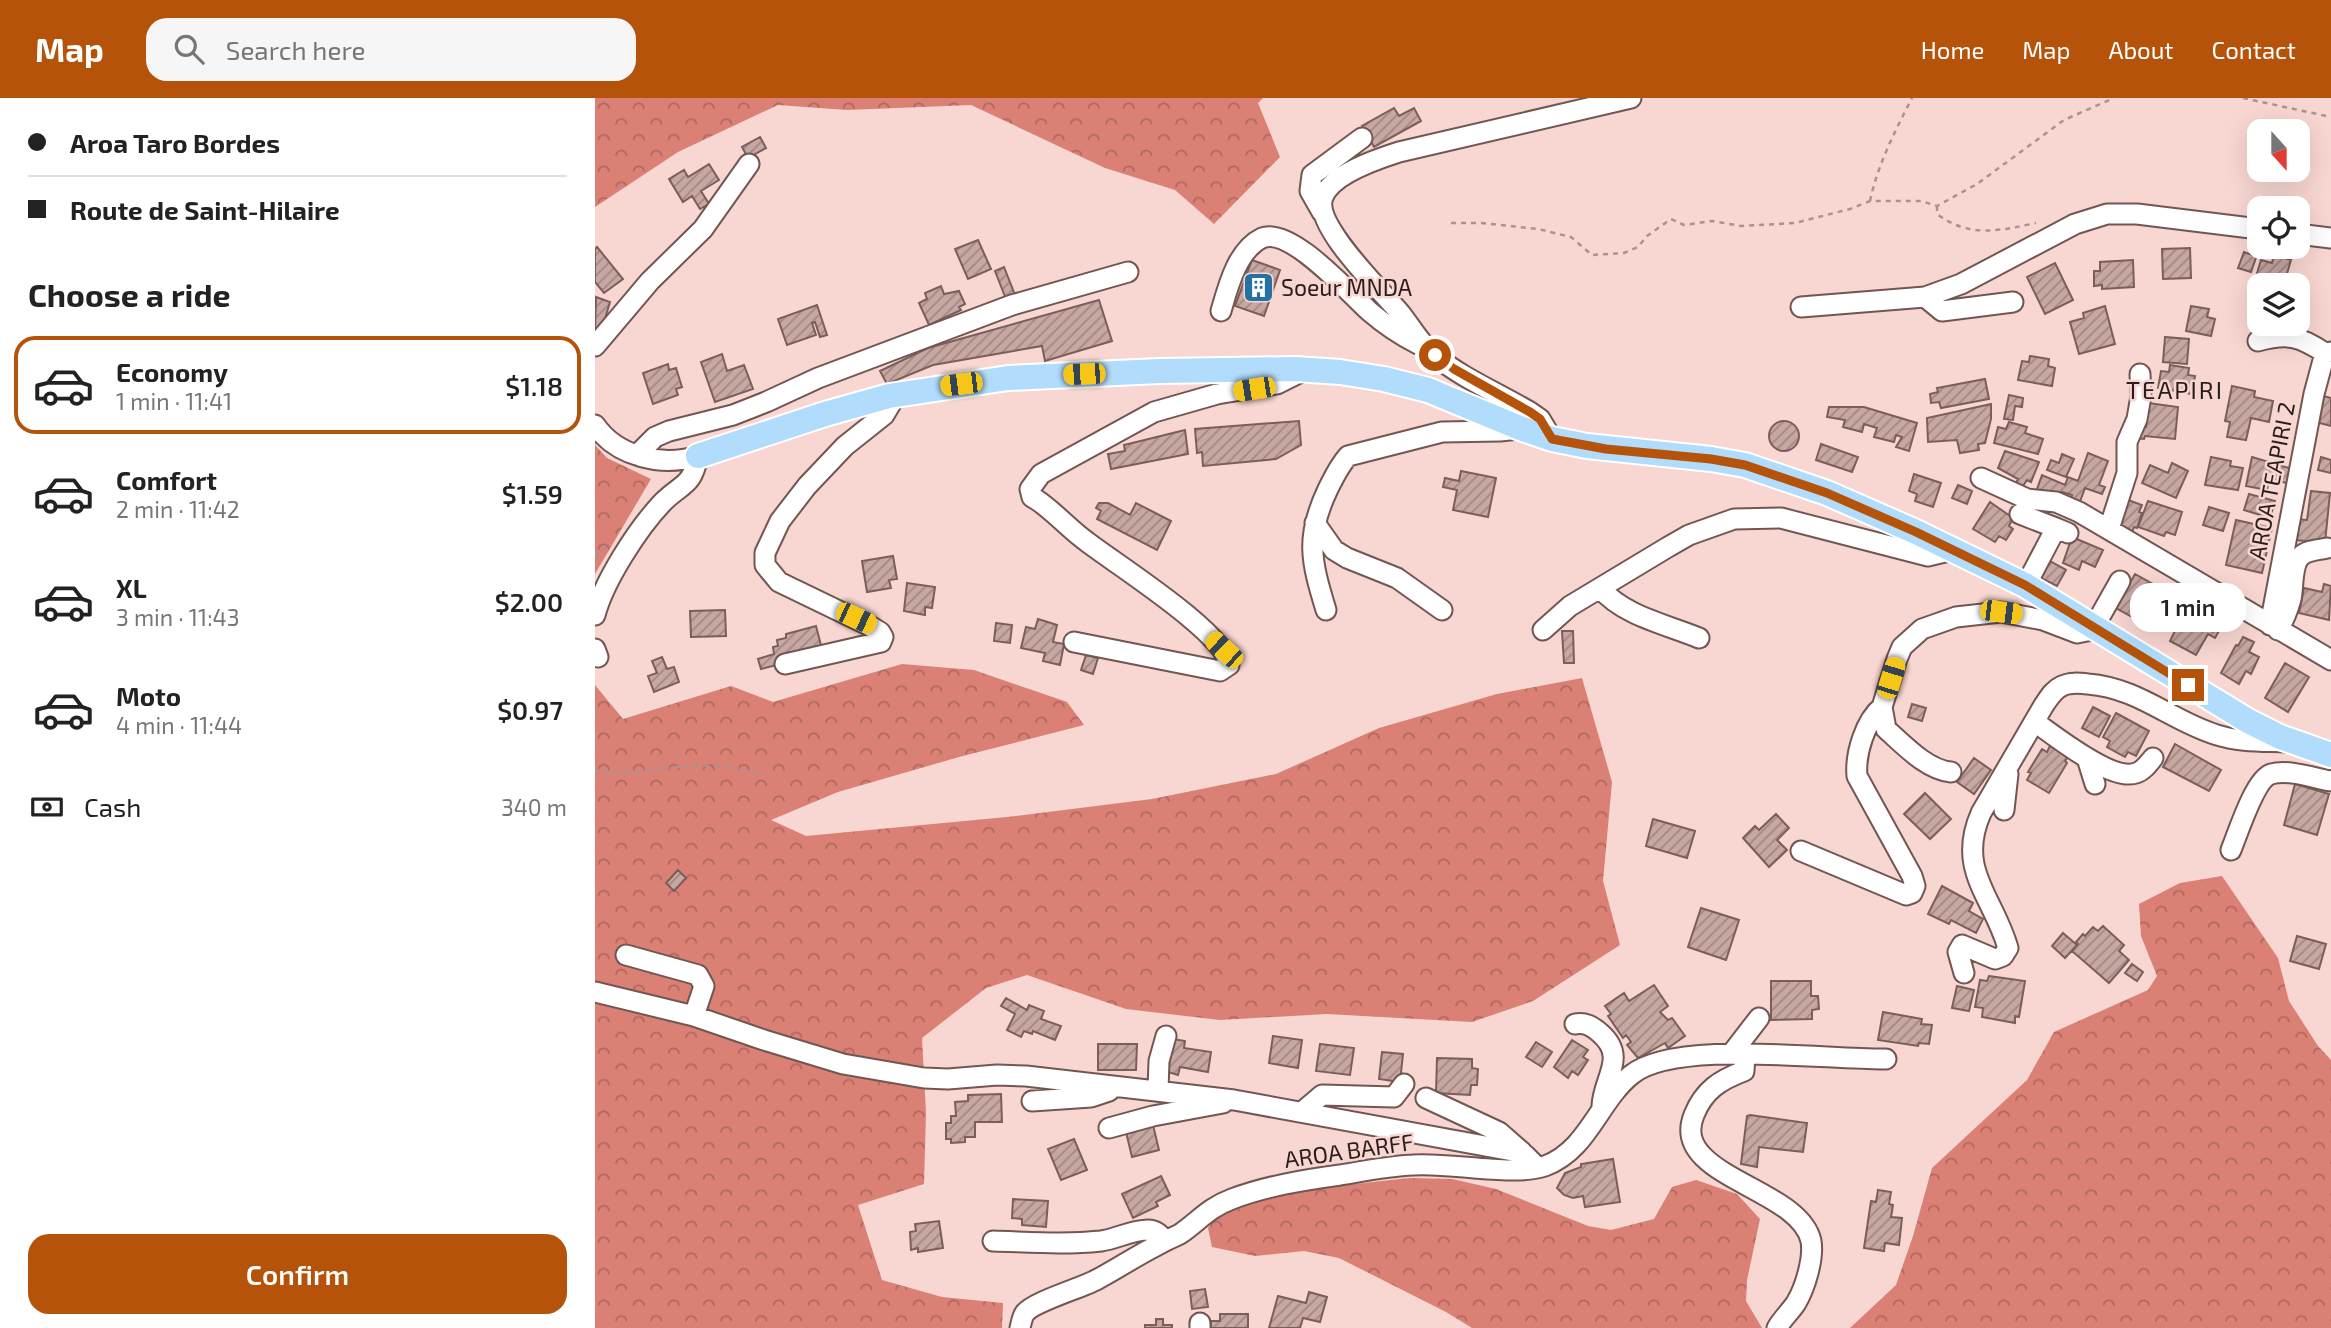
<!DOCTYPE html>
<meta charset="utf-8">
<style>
:root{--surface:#fff;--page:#f6f6f6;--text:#222;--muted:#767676;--line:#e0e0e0;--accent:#b45309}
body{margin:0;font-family:"Exo 2",sans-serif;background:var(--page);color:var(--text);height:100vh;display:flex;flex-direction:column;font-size:26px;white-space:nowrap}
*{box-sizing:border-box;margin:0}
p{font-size:23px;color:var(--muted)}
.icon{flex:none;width:38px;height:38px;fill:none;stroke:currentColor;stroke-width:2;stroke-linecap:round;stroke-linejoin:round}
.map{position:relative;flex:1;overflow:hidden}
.drawer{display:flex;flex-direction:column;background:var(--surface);width:595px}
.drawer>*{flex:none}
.hud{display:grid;align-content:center;height:154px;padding:0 28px;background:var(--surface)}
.needle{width:46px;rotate:159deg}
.controls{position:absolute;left:1652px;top:21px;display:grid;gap:14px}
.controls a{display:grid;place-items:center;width:63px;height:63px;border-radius:14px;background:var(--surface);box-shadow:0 7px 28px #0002;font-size:35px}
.end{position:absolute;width:32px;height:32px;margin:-16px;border:9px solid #b45309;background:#fff;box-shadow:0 0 0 4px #fff}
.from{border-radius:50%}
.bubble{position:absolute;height:49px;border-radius:21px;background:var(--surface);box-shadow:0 7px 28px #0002;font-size:23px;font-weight:600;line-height:49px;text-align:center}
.car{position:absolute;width:21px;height:42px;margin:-21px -10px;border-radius:9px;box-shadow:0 0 5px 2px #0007;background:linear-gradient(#f5c518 24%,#345 0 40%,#f5c518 0 76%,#345 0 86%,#f5c518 0)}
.hud b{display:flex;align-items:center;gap:24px;height:66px;font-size:26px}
.hud b+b{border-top:2px solid var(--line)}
.hud i{width:18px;height:18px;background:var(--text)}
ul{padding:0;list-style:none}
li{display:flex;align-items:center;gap:21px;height:98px;margin:0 14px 10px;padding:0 14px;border:4px solid transparent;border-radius:21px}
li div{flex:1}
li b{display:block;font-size:26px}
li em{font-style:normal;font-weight:600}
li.active{border-color:var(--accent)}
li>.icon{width:63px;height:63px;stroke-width:1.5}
h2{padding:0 28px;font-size:32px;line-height:84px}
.pay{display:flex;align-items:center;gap:18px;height:77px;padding:0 28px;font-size:26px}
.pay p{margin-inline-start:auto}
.primary-button{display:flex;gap:14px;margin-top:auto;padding:14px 28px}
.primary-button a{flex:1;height:80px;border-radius:21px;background:var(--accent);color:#fff;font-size:28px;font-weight:600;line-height:80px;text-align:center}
header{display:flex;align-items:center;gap:42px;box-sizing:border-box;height:98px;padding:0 35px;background:var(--accent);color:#fff}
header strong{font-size:33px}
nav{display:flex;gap:38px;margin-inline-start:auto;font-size:24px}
.search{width:490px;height:63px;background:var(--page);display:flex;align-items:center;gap:18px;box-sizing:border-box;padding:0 24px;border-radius:21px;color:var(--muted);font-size:26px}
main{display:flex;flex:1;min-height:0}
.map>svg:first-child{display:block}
.forest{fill:url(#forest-crowns)}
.building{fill:url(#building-hatch);stroke:#7b5e5a;stroke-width:2}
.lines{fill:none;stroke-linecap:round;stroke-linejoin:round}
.minor-casing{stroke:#725652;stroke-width:23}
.major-casing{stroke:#fff;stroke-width:28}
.path{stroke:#ac928e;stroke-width:2.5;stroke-dasharray:5 5;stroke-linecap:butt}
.minor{stroke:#fff;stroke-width:19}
.major{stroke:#b1dcfb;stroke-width:24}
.route{stroke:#b45309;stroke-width:9}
.labels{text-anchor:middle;stroke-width:5;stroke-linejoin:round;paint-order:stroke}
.poi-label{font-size:23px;fill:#291d1b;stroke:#f8d6d1;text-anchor:start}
.street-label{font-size:23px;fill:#291d1b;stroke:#f8d6d1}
.neighbourhood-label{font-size:24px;letter-spacing:2px;fill:#291d1b;stroke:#f8d6d1}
</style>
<header>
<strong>Map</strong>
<div class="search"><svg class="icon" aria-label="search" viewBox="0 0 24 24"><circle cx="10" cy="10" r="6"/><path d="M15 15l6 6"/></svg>Search here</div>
<nav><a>Home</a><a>Map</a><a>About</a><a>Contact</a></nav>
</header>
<main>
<section class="drawer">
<div class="hud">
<b><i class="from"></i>Aroa Taro Bordes</b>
<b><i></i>Route de Saint-Hilaire</b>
</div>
<h2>Choose a ride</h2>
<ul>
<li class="active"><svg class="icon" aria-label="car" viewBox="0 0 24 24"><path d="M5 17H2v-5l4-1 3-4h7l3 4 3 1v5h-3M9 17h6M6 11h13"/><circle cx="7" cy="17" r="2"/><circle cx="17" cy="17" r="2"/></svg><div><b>Economy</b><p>1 min · 11:41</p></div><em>$1.18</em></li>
<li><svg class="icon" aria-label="car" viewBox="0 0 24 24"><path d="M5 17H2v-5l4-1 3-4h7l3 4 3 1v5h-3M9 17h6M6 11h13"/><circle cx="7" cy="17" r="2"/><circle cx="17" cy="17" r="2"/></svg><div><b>Comfort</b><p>2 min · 11:42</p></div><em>$1.59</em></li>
<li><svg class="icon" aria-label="car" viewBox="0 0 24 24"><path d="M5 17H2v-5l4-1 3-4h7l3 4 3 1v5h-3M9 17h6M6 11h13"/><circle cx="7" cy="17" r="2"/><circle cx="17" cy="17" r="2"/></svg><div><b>XL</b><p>3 min · 11:43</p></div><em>$2.00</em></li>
<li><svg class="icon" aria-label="car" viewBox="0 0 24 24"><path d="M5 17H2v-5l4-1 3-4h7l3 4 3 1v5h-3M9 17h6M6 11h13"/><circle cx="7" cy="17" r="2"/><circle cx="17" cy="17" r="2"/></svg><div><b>Moto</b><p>4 min · 11:44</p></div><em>$0.97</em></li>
</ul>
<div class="pay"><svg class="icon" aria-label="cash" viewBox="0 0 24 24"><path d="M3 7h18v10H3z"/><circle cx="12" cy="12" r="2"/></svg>Cash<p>340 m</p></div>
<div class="primary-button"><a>Confirm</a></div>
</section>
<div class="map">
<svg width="1736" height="1230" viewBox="0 0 1736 1230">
<defs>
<pattern id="forest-crowns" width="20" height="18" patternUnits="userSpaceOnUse" patternTransform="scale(1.75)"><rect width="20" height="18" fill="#da8075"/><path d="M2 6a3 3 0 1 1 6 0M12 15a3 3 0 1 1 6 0" fill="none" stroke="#b1685f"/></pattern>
<pattern id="building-hatch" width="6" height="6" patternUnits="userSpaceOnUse" patternTransform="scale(1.75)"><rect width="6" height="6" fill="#c7a7a2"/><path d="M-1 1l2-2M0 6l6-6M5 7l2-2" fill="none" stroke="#a28783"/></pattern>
</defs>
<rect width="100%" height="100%" fill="#f8d6d1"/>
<path class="forest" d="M0 0H668L663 5 685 59 619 126 580 92 510 70 376 7 252 12 183 7 83 54 0 109Z
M0 347 12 360 56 381 0 476Z
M307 566 379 572 472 604 489 627 364 659 243 694 176 722 211 738 412 719 557 701 681 676 784 630 902 596 987 580 1017 684 1008 783 1025 847 938 903 877 924 732 916 625 922 531 911 432 877 391 890 327 940 331 1015 329 1086 263 1107 287 1182 347 1199 408 1205 407 1230H0V587L28 621 136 588 178 604Z
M1627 778 1683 860 1694 903 1723 948 1736 962V1230H1255L1301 1187 1318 1138 1337 1070 1432 982 1459 934 1553 892 1562 878 1546 838 1544 806 1585 785Z
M814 1080 857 1081 901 1091 993 1128 1016 1132 1059 1121 1077 1089 1101 1082 1142 1096 1165 1121 1152 1182 1151 1203 1167 1230H877L851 1214 744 1160 709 1153 660 1158 617 1149 613 1130 631 1108 678 1095Z"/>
<path class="building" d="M799 10 804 18 819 10 826 23 779 49 767 28Z
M165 39 171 50 153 60 147 49Z
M114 66 124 82 106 93 114 106 105 111 97 98 88 104 74 81 89 72 93 79Z
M383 142 396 171 373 181 360 151Z
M2 149 28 181 9 195 0 184V151Z
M1595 150 1596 180 1568 181 1567 151Z
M1659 152 1663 154 1656 174 1643 170 1649 154 1657 157Z
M1679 157 1696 162 1691 179 1705 183 1703 190V187H1664V194L1657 192 1666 162 1677 165Z
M657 162 685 172 669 218 640 208Z
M1538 162 1539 189 1507 191V187L1499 188V173H1505V164Z
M1460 165 1478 202 1450 216 1432 179Z
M409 169 420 197 411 201 400 173Z
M346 188 349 196 364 193 370 206 364 209 366 212 334 227 324 205 332 201 330 195Z
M1 199 15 204 6 234 0 232Z
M504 202 517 243 450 263 447 248 338 267 292 286 285 273 333 250Z
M222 207 232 237 225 239 220 224 217 225 221 237 192 247 183 221Z
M1510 208 1520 246 1484 256 1475 224 1489 220 1488 215Z
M1596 208 1614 211 1612 219 1620 221 1616 238 1591 233Z
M1570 239 1594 241 1592 266 1568 264Z
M127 256 132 273 149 267 158 291 120 304 106 264Z
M1435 258 1454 261 1453 268 1460 270 1457 288 1423 282 1427 263 1434 264Z
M73 266 74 272 81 270 87 289 81 291 83 297 58 306 48 275Z
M1575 267 1594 270 1593 277 1600 278 1597 296 1563 290 1566 273 1574 274Z
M1390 281 1394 301 1346 310 1344 304 1336 305 1335 296 1343 294 1342 290Z
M1637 288 1660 293 1659 299 1678 303 1674 324 1656 320 1651 342 1632 339 1635 324 1630 323Z
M1414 297 1428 300 1427 309 1420 308 1418 322 1409 321Z
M1728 298 1736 300V328L1721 324Z
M1553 305 1583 309 1580 341 1550 338 1549 341 1540 340 1541 328 1551 329Z
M1396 306V321L1390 345 1383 346 1384 352 1365 355 1362 342 1333 344 1332 320Z
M1234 309H1269L1322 325 1314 353 1301 349 1307 339 1301 337 1299 344 1279 339 1282 330 1269 326 1267 334 1248 329 1250 322 1232 319Z
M704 323 706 347 681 361 608 368 607 354 602 355 600 331Z
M1174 338a15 15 0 1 1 30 0a15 15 0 1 1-30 0Z
M1414 324 1432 329 1430 335 1448 341 1443 356 1399 345 1403 329 1411 331Z
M590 332 593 356 516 371 513 356 530 353 529 347Z
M1226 346 1263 359 1257 374 1221 362Z
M1410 353 1444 364 1436 384 1432 382 1428 388 1421 385 1423 381 1403 370Z
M1493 355 1513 363 1504 387 1510 389 1507 396 1490 390 1483 409 1474 406 1477 397 1467 394 1464 402 1441 394 1447 377 1470 387 1473 379 1483 383Z
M1467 356 1479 361 1471 379 1452 372 1456 362 1464 365Z
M1616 359 1636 363 1635 368 1648 370 1643 392 1610 387Z
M1657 359 1694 370 1696 386 1674 381 1672 392 1651 388Z
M1726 359 1736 362V375L1723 372Z
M1577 365 1593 373 1581 400 1547 385 1555 367 1573 375Z
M866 373 901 380 893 419 858 412 862 392 848 389 850 380 864 383Z
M1319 376 1346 385 1338 409 1320 403 1322 396 1314 393Z
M1363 387 1377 393 1372 406 1357 400Z
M1716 393 1735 395 1730 445 1701 442 1703 421 1712 422Z
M1654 396 1680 403 1675 420 1649 412Z
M1533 402 1547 407 1544 414 1547 415 1542 430 1539 429 1537 434 1523 429Z
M1553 403 1587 414 1580 437 1571 434 1569 438 1543 429Z
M1395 404 1418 420 1414 428 1418 431 1411 442 1404 438 1400 444 1378 431Z
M504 405H513L535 417 541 405 576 423 562 452 502 421 506 413 501 410Z
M1614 409 1634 415 1628 433 1608 427Z
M1641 422 1677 430 1667 475 1631 467Z
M1477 439 1508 452 1500 469 1487 463 1484 472 1468 465Z
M298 458 302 481 294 482 296 490 272 494 267 463Z
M1455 463 1471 472 1462 488 1446 480Z
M1540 476 1565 490 1546 524 1521 510Z
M312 485 340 489 337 510 330 509V517L309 513Z
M1729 486 1736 488 1734 522 1704 515 1709 490 1727 494Z
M1598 496 1614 504 1608 516 1628 526 1620 540 1613 536 1601 557 1575 543Z
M130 512 131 538 96 539 95 513Z
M443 521 462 527 458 544 469 546 465 567 448 563 450 555 426 550 431 529 440 531Z
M401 525 417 527 415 545 399 543Z
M221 528 228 555 166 571 163 561 179 556 178 549 183 548 182 542 191 540V536Z
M967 533H978L979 565H969Z
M1648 539 1659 544 1654 554 1664 559 1656 576 1651 573 1644 586 1626 575 1641 547 1643 548Z
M491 557 503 560 498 576 486 572Z
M67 559 72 571 79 569 84 584 59 594 53 578 62 575 57 563Z
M1690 565 1714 579 1693 614 1670 600Z
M1317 606 1331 610 1327 623 1313 619Z
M1498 609 1515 618 1504 639 1487 630Z
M1521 615 1554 633 1541 658 1533 654 1530 659 1512 649 1515 643 1508 639Z
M1580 646 1626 672 1614 693 1568 669Z
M1455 648 1473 659 1470 663 1472 665 1454 695 1432 682 1436 675 1433 674 1447 651 1452 654Z
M1379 660 1396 672 1379 696 1362 684Z
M1700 686 1734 696 1722 737 1689 727Z
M1330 695 1356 721 1335 741 1309 716Z
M1181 716 1194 730 1182 742 1192 752 1174 769 1148 740 1160 728 1164 732Z
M1058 721 1100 733 1092 760 1051 748Z
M83 772 91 780 79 793 71 785Z
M1347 788 1378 805 1374 813 1388 821 1381 835 1356 822 1354 826 1333 816Z
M1106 810 1144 822 1131 862 1093 849Z
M1508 828 1529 847 1524 853 1534 862 1514 885 1477 853 1483 846 1481 844 1488 836 1490 838 1498 829 1503 833Z
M1468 835 1482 847 1470 860 1457 848Z
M1702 838 1731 846 1724 871 1695 863Z
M1537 866 1548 874 1542 883 1530 875Z
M1394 878 1430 883 1424 919 1420 918V925L1387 919 1388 910 1380 909 1385 882 1392 883Z
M1176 883H1216V898H1223L1224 911 1217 912V921L1176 922Z
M1059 887 1073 908 1065 914 1073 922 1077 920 1090 938 1073 950 1070 945 1043 960 1032 947 1036 944 1031 937 1028 940 1013 918 1016 916 1010 908 1029 895 1034 903Z
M1362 888 1379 892 1374 913 1357 910Z
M411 900 432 912 434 907 449 913 446 921 466 928 460 942 438 933 437 936 429 933 426 939 412 932 420 916 406 908Z
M1288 914 1327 921 1326 926 1337 927 1334 946 1324 945 1323 948 1283 942Z
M678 938 707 942 703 970 674 965Z
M578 941 590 943 589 950 616 954 613 974 585 969 583 977 573 974Z
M977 942 993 952 988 959 993 962 983 977 977 973 973 980 959 969Z
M941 944 957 954 947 969 931 959Z
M503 946H542L541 972H503Z
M725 946 759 950 755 977 721 973Z
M787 954 808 956 805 984 784 981Z
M842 960 877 961V970L883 971 882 987H876L875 997 841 995Z
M406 996 407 1024H380V1039H370V1044L356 1045V1041H351V1025H356V1018H361L360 1004 373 1003V997Z
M1155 1017 1212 1025 1208 1054 1164 1049 1162 1069 1146 1066 1152 1018Z
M558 1027 564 1052 537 1059 531 1034Z
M479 1041 492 1072 466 1082 453 1051Z
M1018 1061 1025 1104 990 1109 988 1098 978 1100 969 1097 962 1090 970 1075 986 1069V1066Z
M566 1078 575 1097 561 1104 563 1108 538 1120 527 1096Z
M1283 1092 1296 1094 1294 1106 1298 1107 1296 1119 1307 1120 1304 1147 1290 1145 1289 1153 1269 1150 1276 1103 1281 1104Z
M418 1101 453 1103 451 1129 427 1127V1121L417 1120Z
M344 1123 348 1150 323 1154V1150L316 1152 315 1134 321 1133 320 1126Z
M610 1191 613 1209 597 1211 595 1193Z
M714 1194 732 1199 725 1224 708 1220 705 1230H674L683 1198 711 1205Z
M625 1216H653V1230H616V1223H625Z
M561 1221H568V1227H577V1230H550V1227H561Z"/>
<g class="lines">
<defs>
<path id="minor" d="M727 114 715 93 717 77 767 40
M1703 136 1736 140
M1330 199 1347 213 1418 204
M1206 209 1330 199 1366 186 1480 126 1512 116H1542L1664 131
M626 213C633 189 642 152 667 140 695 128 754 195 774 213 789 226 805 237 823 246
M1663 243C1693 235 1704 238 1730 255
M0 248 55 183 108 131 154 66
M0 327C22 359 67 369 103 358 97 389 87 385 68 404 43 430 9 483 0 517
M957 341 945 321 935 314C903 295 867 280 839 257 825 245 817 230 806 216 788 194 717 127 728 99 737 76 782 61 804 54L1036 0
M42 357 60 339 74 333 138 317 171 304 223 280 417 207 533 174
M1386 380 1432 401 1461 404 1484 414 1736 562
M1425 416 1461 430
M720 425 739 452 752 460 802 480 847 512
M1514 431 1532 375V344L1542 321 1546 298 1545 276
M1431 487 1461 430 1473 435
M1005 490C1029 518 1070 526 1104 540
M731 512C716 463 710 439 733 391 739 379 744 368 753 358L847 334 905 333 924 331
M1675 527 1719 296 1730 255 1736 254
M1499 529 1525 483
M948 532 975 508 1073 449 1094 437 1139 421 1186 420 1333 458 1358 452
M1683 532C1689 522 1693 512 1696 501 1699 489 1696 467 1706 458 1712 452 1724 452 1732 450
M479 544 625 573 634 567C631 535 519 465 491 443 474 431 454 408 437 399L435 391 446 376 559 314 622 296 682 286 708 273
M0 551 3 559
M190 566 286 544 288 539 285 534 275 528 184 484 170 467V455L185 423 212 388 250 348 289 317 301 297
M1440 624C1460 638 1517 684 1541 675 1548 673 1553 666 1558 660
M1492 660 1500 686
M1356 674C1332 672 1309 647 1291 631L1287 609 1302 561 1307 549 1327 531 1361 519 1406 514 1448 522 1482 535 1502 531
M1409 712 1413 676
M1636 752C1643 735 1660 681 1676 676 1694 671 1718 680 1736 683
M1206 753 1311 797 1317 795 1320 788 1317 778 1262 678C1260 656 1270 623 1287 609
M31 857 103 877 109 888 99 918
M1369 875 1363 854 1367 847 1400 861 1408 858 1413 850C1398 798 1361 772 1386 715L1449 607C1454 600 1458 592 1467 588 1475 584 1484 585 1493 586 1544 590 1576 623 1622 637 1644 644 1668 643 1691 644
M0 894 99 918 169 942 248 966 329 980 353 981 402 977 431 978 639 1002 923 1054 930 1057 942 1069
M980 926C990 924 997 928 1005 935 1033 959 1008 980 1007 1008
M1137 955 1164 920
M1150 956 1149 973C1125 982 1109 992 1099 1017 1074 1079 1204 1089 1216 1143 1219 1161 1210 1190 1201 1205 1195 1214 1187 1221 1182 1230
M563 992 564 963 571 938
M831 1000 904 1034 927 1054
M437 1003 496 999 514 993
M707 1014 727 997 799 999 809 986
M514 1030 558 1018 628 1005
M398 1143C434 1144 469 1147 506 1143 521 1141 537 1132 553 1132 561 1132 566 1137 570 1143
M605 1225V1230
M425 1230C426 1226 427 1219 430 1215 438 1204 486 1190 501 1182 522 1171 541 1158 561 1148 569 1143 577 1140 585 1136 604 1123 613 1110 637 1101 671 1088 709 1082 745 1077 769 1073 794 1068 818 1067 855 1064 919 1079 950 1068 993 1052 1003 1004 1036 977 1079 941 1232 962 1291 961"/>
<path id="major" d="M103 358 230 316 294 298 413 280 565 273 701 271 745 274 789 281 833 292 925 330 957 341 992 348 1116 361 1150 367 1232 395 1321 434 1430 487 1653 623 1685 639 1736 657"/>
</defs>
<use href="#minor" class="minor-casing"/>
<use href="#major" class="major-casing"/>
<path class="path" d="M1648 0 1736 19
M1275 103C1283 66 1300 33 1317 0
M1342 108V116C1374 140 1403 133 1441 125
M856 125H887L943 131 976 139 997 157 1029 155 1043 149 1052 138 1076 121 1089 127 1117 123 1146 128 1200 125 1255 111 1275 103H1326L1342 108 1382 86 1469 22 1519 0
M0 458 13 446
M0 671C22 679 48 672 70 670 104 667 135 665 167 677"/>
<use href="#minor" class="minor"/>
<use href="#major" class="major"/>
</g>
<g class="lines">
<path class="route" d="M840 257 859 271 935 314 945 321 957 341 1011 351 1116 361 1150 367 1232 395 1321 434 1430 487 1593 587"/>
</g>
<defs>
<symbol id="building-square" viewBox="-11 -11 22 22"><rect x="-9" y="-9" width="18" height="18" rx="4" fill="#2471a4" stroke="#f8d6d1"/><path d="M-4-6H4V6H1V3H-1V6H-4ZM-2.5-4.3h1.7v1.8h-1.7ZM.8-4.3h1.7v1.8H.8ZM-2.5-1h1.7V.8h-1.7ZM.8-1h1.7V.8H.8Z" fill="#fff"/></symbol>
</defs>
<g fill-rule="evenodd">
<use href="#building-square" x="646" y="172" width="35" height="35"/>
</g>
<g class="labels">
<g class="poi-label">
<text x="686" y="198">Soeur MNDA</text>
</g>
<g class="street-label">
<text transform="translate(1677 383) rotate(-79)" y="8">AROA TEAPIRI 2</text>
<text transform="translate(754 1053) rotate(-8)" y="8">AROA BARFF</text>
</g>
<g class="neighbourhood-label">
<text x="1580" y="301">TEAPIRI</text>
</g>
</g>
</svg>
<div class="controls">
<a><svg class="needle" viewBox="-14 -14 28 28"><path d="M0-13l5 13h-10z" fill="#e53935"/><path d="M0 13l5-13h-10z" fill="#767676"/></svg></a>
<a><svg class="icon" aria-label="locate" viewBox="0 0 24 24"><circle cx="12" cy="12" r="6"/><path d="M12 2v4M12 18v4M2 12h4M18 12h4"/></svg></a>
<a><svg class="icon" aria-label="layers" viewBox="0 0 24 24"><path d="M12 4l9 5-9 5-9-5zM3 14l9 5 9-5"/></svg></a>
</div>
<i class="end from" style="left:840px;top:257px"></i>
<i class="end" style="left:1593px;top:587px"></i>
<div class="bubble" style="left:1535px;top:485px;width:116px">1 min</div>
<i class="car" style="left:489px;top:276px;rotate:268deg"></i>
<i class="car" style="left:366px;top:286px;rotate:263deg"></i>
<i class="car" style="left:659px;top:291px;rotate:261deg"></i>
<i class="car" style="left:1406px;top:514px;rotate:97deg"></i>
<i class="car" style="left:261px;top:520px;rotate:115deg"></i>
<i class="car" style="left:629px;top:552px;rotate:313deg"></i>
<i class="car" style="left:1296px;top:580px;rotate:17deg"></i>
</div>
</main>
